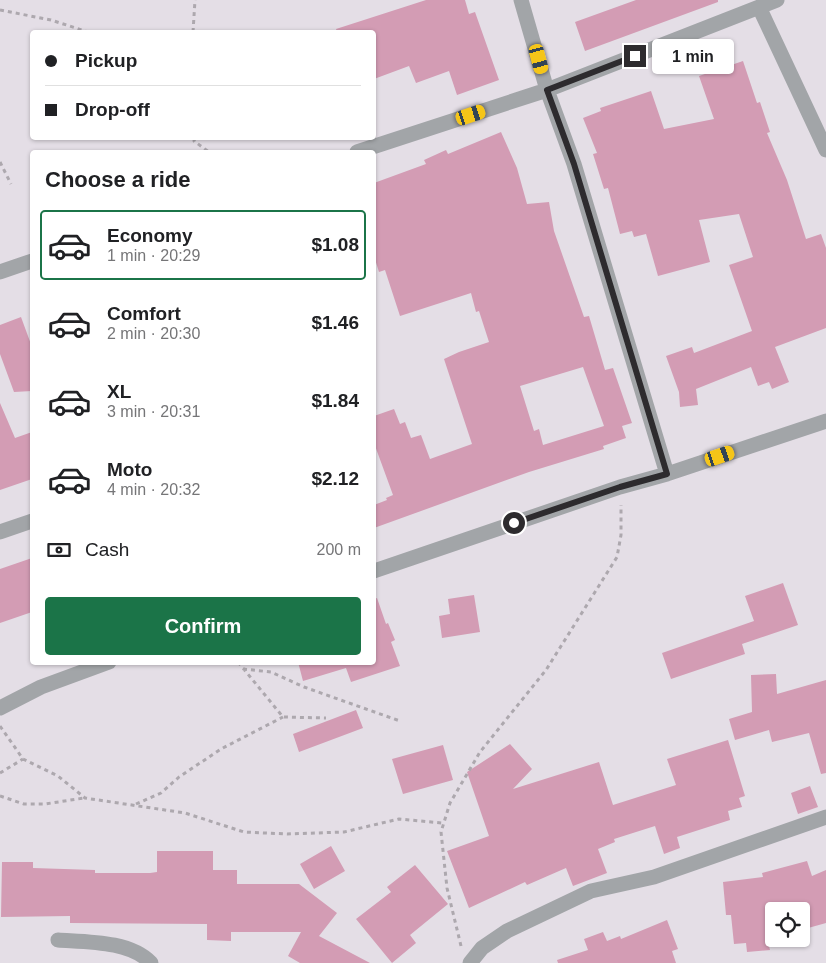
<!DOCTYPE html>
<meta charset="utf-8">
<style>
:root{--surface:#fff;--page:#f6f6f6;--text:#202124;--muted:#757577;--line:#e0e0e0;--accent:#1b7448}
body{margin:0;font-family:Arial,sans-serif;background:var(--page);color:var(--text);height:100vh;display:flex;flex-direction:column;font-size:19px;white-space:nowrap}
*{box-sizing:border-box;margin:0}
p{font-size:16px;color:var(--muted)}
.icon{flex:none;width:28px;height:28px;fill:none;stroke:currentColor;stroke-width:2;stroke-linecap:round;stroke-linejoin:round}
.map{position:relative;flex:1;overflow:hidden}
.panel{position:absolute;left:30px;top:150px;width:346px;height:515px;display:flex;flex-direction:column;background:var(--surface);border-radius:5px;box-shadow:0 1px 4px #0004}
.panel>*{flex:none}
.top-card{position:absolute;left:30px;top:30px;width:346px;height:110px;border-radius:5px;box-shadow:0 1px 4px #0004;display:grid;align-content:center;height:110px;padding:0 15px;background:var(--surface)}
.controls{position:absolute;left:765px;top:902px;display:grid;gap:10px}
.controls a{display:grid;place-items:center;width:45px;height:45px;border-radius:5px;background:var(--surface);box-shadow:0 1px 4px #0004;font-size:25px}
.end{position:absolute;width:22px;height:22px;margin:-11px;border:6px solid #2d2b2e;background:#fff;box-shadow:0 0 0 2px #fff}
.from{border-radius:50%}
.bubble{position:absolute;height:35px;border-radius:5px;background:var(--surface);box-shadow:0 1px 4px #0004;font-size:16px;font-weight:700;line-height:35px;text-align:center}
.car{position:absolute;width:15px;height:30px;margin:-15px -8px;border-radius:6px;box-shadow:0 0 4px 1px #0007;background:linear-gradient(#f5c518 24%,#345 0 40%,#f5c518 0 76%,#345 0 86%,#f5c518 0)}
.top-card b{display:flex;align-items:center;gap:18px;height:48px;font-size:19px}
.top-card b+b{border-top:1px solid var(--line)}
.top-card i{width:12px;height:12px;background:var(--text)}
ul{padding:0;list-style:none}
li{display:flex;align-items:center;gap:15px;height:70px;margin:0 10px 8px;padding:0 5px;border:2px solid transparent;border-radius:5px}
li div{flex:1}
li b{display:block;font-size:19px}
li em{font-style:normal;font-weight:700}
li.current{border-color:var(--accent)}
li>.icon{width:45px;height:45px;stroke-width:1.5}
h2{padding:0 15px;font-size:22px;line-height:60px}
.pay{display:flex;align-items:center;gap:12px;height:55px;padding:0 15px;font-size:19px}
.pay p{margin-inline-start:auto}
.cta{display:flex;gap:10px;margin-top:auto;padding:10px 15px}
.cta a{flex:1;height:58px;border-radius:5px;background:var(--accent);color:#fff;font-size:20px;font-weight:700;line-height:58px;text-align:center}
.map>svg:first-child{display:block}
.building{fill:#d39cb4;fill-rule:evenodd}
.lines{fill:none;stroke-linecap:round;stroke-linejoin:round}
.path{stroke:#ada8ae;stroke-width:3;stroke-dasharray:4 4;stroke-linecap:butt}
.street{stroke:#a2a5a8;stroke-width:15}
.route{stroke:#2d2b2e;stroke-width:6}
</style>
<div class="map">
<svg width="826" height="963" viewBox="0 0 826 963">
<rect width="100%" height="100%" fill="#e4dee6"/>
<path class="building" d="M426 0H465L469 14 475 12 499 80 457 95 449 71 416 83 409 66 374 79V32H337L336 29Z
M636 0H718V2L585 51 575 22Z
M743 61 757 103 760 102 770 132 767 133 787 180 806 239 821 234 826 248V328L775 347 789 382 772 389 769 382 758 386 751 367 696 389 698 405 680 407 679 392 666 356 692 347 694 353 752 331 729 265 753 257 739 214 699 220 710 262 658 276 646 234 634 237 632 231 620 234 608 188 604 189 593 154 597 153 583 118 601 111 600 108 651 91 664 129 714 119 699 76Z
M501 132 517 168 527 204 549 202 554 231 584 317 589 316 605 370 613 368 632 423 622 426 626 438 603 446 604 449 529 472 374 528V505L387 500 386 498 393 495 374 443V416L394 409 400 424 405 422 411 438 421 435 430 459 472 444 444 359 459 352 489 342 479 311 476 312 471 293 400 316 385 270 379 272 374 256V183L426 164 424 160 446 150 448 154ZM583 367 604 426 543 445 539 429 534 431 520 386Z
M21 317 32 347V391L14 392 0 354V325Z
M0 403 15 438 32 432V479L0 490Z
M32 558V612L0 623V569Z
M783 583 798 625 742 644 745 654 671 679 662 653 754 621 745 596Z
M474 595 480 632 442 638 439 616 450 614 448 599Z
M377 598 386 624 388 623 395 640 391 642 400 666 351 682 346 668 303 681 298 662H374V599Z
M776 674 777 694 826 680V773L821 774 809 733 772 742 769 730 735 740 729 719 752 712 751 675Z
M356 710 363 728 299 752 293 734Z
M728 740 745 796 739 798 742 807 728 811 730 820 677 837 680 848 664 854 655 826 614 839 615 842 598 849 607 873 573 886 566 868 527 885 525 882 469 908 447 851 489 836 467 772 510 744 532 769 513 789 599 762 613 805 676 785 667 759Z
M443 745 453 780 403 794 392 759Z
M810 786 818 807 798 814 791 793Z
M331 846 345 871 314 889 300 864Z
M157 851H213V870H237V884H299L337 913 319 936 370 963H300L288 956 301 932H231V941L207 940V924L70 923V916L1 917 2 862H33V868L95 870V873H150L157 872Z
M807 861 812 876 826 870V923L801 930V911H774V939L778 940 768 942 770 950 747 952 746 943 734 944 731 915H726L723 882 763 877 762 873Z
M415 865 448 904 410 935 416 943 392 963 356 919 391 892 387 887Z
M667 920 678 949 672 951 676 963H558L557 960 588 950 584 939 603 932 607 941 620 936 621 939Z"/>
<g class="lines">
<path class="path" d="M0 10 51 20 88 32
M193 32 195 0
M195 138 194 141 209 152
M0 162 11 184
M238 662 283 717 326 718
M243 669 271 672 304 687 400 721
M0 726 23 759 58 776 85 798 185 813 244 832 287 834 344 832 399 819 442 823
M0 773 23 759
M0 796 24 804H45L84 798
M136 804 161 793 179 777 221 749 283 717
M461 946 447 888 441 832 450 803 480 752 546 670 617 557 621 535V505"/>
<path class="street" d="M521 0 547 90 574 164 667 474
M759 7 826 150
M357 152 547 90 777 0
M0 272 32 261
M0 532 32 521
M374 571 620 487 667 474 826 421
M0 708 41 687 109 662
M58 940C88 942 130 941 151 963
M470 963 482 948 507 931 591 891 654 877 826 817"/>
</g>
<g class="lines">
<path class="route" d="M514 523 620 487 667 474 574 164 547 90 635 56"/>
</g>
</svg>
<div class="controls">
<a><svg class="icon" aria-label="locate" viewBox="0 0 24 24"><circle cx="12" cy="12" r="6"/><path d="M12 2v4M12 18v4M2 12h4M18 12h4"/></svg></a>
</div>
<i class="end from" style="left:514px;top:523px"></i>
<i class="end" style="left:635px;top:56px"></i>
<div class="bubble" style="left:652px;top:39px;width:82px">1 min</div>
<i class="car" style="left:539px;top:59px;rotate:165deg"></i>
<i class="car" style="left:471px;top:115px;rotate:72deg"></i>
<i class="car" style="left:720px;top:456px;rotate:71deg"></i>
<div class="top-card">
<b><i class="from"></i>Pickup</b>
<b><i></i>Drop-off</b>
</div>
<section class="panel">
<h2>Choose a ride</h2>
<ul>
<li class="current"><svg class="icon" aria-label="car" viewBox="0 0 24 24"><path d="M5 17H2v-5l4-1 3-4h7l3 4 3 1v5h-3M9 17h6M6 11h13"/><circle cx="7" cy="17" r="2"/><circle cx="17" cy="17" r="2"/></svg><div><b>Economy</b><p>1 min · 20:29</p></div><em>$1.08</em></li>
<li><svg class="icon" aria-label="car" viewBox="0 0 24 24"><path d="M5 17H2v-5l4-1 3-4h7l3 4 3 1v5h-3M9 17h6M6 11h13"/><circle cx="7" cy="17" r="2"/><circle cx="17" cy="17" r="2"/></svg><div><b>Comfort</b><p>2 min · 20:30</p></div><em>$1.46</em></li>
<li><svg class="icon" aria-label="car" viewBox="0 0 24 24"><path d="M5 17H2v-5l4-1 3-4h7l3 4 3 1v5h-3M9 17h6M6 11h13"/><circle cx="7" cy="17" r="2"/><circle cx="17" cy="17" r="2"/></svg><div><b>XL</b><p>3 min · 20:31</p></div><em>$1.84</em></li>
<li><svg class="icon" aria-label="car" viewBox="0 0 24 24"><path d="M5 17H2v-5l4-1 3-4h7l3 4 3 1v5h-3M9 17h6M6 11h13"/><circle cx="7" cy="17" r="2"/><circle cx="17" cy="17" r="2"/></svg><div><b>Moto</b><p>4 min · 20:32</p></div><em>$2.12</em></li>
</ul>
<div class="pay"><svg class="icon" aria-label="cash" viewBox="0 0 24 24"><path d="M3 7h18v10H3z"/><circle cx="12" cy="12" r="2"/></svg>Cash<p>200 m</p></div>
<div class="cta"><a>Confirm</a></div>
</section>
</div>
